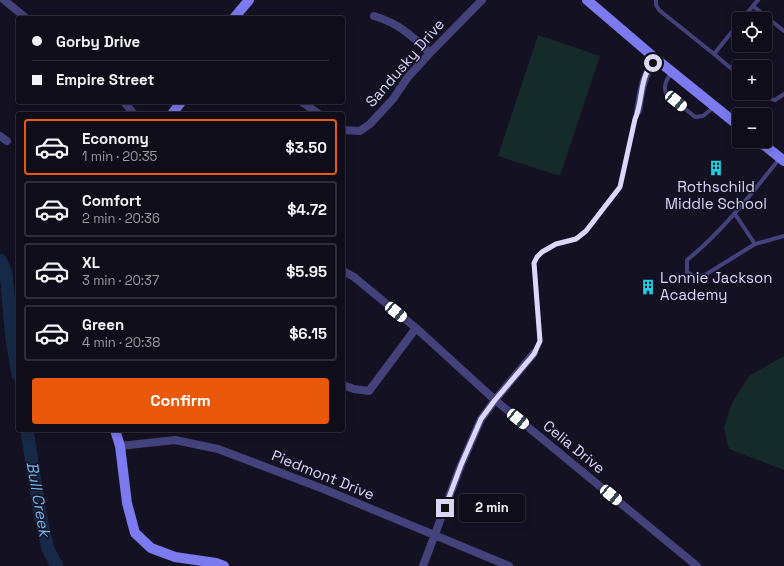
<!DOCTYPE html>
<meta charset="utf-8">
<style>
:root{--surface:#0f0d1a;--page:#1d1b27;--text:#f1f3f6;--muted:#9b9ca2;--line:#2f2d39;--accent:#ea580c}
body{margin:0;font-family:"Space Grotesk",sans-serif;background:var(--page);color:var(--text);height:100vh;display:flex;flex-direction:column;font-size:15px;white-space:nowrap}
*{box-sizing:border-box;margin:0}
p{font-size:13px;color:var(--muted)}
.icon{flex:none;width:22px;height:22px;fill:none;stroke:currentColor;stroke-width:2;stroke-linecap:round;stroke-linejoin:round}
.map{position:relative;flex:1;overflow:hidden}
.drawer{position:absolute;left:16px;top:112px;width:329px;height:320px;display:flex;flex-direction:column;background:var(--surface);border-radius:4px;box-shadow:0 2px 10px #0003,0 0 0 1px var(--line)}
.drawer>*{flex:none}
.hud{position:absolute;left:16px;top:16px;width:329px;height:88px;border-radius:4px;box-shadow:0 2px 10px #0003,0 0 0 1px var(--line);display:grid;align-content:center;height:88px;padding:0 16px;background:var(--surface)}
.buttons{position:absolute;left:732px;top:12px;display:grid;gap:8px}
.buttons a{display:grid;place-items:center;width:40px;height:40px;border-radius:4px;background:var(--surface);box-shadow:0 2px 10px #0003,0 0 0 1px var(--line);font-size:20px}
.end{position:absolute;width:18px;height:18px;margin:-9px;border:5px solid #dad7fa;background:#111;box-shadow:0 0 0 2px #111}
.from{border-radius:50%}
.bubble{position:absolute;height:28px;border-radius:4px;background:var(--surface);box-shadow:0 2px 10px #0003,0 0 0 1px var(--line);font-size:13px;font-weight:700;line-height:28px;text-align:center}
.car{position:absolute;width:12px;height:24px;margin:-12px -6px;border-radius:5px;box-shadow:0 0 3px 1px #0007;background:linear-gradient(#fff 24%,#345 0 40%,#fff 0 76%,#345 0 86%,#fff 0)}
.hud b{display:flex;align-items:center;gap:14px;height:38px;font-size:15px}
.hud b+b{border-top:1px solid var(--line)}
.hud i{width:10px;height:10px;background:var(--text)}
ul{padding:7px 0 0;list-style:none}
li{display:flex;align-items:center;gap:12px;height:56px;margin:0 8px 6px;padding:0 8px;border:2px solid var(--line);border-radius:4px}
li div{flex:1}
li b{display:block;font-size:15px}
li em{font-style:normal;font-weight:700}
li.selected{border-color:var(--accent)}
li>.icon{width:36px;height:36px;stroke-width:1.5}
.primary-button{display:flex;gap:8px;margin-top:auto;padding:8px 16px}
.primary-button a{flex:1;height:46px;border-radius:4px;background:var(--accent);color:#fff;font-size:16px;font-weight:700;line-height:46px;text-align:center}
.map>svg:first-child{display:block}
.green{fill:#152b2a}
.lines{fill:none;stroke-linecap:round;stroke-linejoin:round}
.river{stroke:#162a47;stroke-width:13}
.lane{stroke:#43427b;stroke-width:4}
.street{stroke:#43427b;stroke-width:8}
.secondary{stroke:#7b7aee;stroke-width:10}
.route{stroke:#dad7fa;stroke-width:5}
.labels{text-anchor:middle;stroke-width:3;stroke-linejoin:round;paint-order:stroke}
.street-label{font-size:15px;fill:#dad7fa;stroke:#141122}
.poi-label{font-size:15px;fill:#dad7fa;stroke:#141122}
.water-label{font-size:16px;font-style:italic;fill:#72b6ed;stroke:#141122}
</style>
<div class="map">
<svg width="784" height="566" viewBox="0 0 784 566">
<rect width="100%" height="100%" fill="#141122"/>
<path class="green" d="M538 35 600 56 560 176 498 156Z
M784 356V470L729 449 724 428 732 403 749 376Z"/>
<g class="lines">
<path class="river" d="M0 260 6 272 12 339 18 375
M27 430 40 514 48 549 57 566"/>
<path class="lane" d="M656 0V5L659 10 714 54
M753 6 784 31
M742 19 758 0
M739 23 714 54 739 75
M672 72C667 79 663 85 666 93L695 117 703 116 714 107
M761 93 766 97 775 100 784 94
M780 158C751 194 723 231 687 260V272L695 277 705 275 755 244 784 236
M735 214 755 244
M534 353 540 341 534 263 537 257 542 252 556 244 576 239 586 231 620 187 635 119 638 111"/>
<path class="street" d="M4 0 26 18
M374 16C400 24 411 35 430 53
M124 102 134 114
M302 102 319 114
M638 111C641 92 643 74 656 59
M343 130 360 131 370 124 393 99 408 77 430 53 482 0
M0 136 7 141
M343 271 354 277 416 328 495 400 697 566
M343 385 354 389 369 391 416 328
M120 446 175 440 218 449 321 488 509 566
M423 566 461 465 481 419 495 400 534 353"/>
<path class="secondary" d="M587 0 656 59 739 126
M234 18 249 0
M172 114 181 102
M759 141 784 161
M115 430 120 446 127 503 135 533 151 548 175 557 216 563 224 566"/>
</g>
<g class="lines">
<path class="route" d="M445 508 461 465 481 419 495 400 534 354 540 341 534 263 537 257 542 252 556 244 576 239 586 231 620 187 635 119C643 102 639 78 653 63"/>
</g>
<defs>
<symbol id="building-bare" viewBox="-9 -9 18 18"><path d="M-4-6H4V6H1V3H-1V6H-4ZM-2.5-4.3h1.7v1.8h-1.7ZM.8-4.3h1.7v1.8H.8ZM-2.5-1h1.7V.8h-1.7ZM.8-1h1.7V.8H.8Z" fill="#1dcfe0" stroke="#141122" stroke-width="2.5" paint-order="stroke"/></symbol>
</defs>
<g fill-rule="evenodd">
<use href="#building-bare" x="705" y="157" width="22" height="22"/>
<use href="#building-bare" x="637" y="276" width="22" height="22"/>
</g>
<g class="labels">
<g class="street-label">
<text transform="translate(405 63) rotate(-49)" y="5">Sandusky Drive</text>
<text transform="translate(574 447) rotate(39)" y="5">Celia Drive</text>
<text transform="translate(323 475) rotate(22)" y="5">Piedmont Drive</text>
</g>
<g class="poi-label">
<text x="716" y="192">Rothschild<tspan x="716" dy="17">Middle School</tspan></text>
<text x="660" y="283" text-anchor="start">Lonnie Jackson<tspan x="660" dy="17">Academy</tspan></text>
</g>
<g class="water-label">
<text transform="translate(39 499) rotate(80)" y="6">Bull Creek</text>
</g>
</g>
</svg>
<div class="buttons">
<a><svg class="icon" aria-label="locate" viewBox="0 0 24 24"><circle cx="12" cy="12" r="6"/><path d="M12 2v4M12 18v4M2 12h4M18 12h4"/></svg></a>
<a>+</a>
<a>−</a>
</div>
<i class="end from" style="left:653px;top:63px"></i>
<i class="end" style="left:445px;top:508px"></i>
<div class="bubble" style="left:459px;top:494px;width:66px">2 min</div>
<i class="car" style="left:676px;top:101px;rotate:130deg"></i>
<i class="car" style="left:396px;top:312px;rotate:129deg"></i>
<i class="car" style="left:518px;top:419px;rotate:129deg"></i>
<i class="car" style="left:611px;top:495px;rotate:129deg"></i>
<div class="hud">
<b><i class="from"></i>Gorby Drive</b>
<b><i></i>Empire Street</b>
</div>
<section class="drawer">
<ul>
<li class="selected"><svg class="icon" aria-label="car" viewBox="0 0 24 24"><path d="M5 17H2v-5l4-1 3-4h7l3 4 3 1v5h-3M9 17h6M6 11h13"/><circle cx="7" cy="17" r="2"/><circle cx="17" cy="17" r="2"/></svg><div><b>Economy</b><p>1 min · 20:35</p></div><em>$3.50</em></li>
<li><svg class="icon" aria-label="car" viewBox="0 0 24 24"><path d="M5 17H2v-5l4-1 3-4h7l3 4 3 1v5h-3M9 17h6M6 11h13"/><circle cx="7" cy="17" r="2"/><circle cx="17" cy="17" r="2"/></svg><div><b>Comfort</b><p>2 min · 20:36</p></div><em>$4.72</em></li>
<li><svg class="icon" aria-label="car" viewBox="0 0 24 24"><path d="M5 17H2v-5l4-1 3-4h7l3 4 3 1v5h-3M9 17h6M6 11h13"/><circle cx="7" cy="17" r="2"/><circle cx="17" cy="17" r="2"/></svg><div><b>XL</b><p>3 min · 20:37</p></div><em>$5.95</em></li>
<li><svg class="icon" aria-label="car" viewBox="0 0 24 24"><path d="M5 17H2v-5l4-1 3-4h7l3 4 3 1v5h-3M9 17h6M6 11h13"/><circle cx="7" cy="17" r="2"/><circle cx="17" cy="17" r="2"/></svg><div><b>Green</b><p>4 min · 20:38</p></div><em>$6.15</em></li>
</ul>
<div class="primary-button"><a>Confirm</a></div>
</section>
</div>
